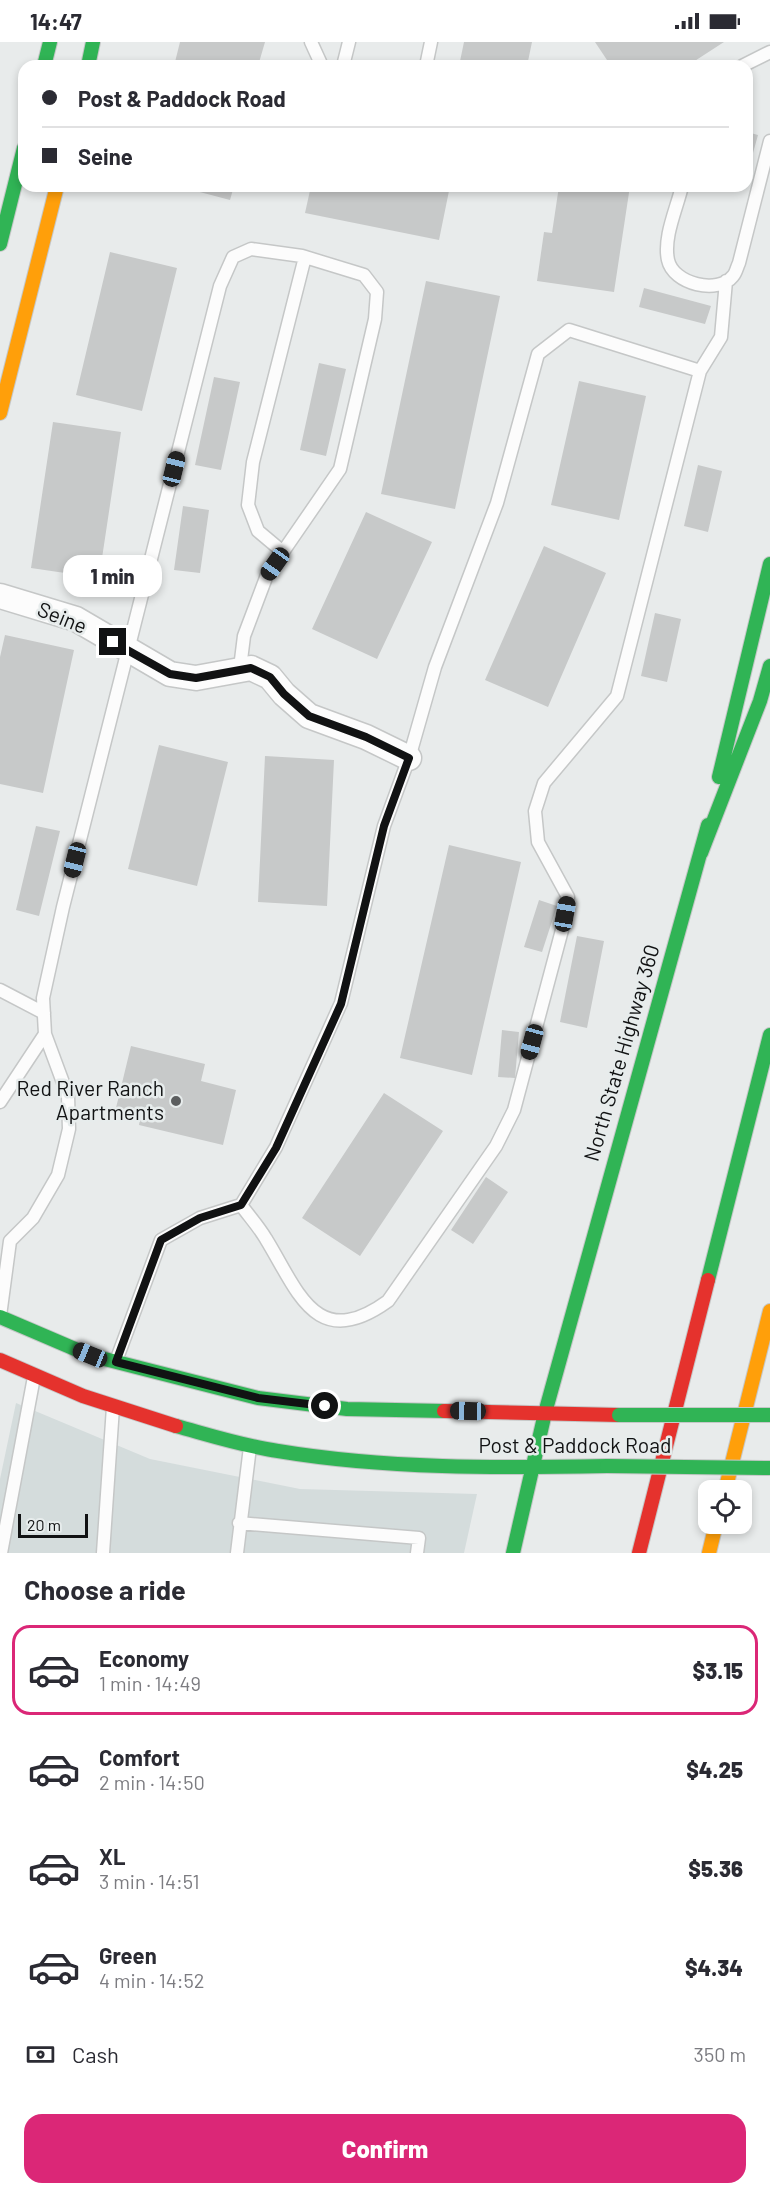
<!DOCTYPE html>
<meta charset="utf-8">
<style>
:root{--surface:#fff;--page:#f2f2f3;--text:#2b2b33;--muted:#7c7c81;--line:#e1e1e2;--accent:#db2777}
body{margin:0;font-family:Barlow,sans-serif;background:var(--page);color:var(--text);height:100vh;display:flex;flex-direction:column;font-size:22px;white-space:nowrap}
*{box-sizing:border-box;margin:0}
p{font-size:20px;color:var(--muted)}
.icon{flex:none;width:33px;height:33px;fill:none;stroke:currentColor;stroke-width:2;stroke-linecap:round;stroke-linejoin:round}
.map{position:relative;height:1511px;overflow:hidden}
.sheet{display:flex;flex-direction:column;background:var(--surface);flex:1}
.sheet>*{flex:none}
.top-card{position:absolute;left:18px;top:18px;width:735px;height:132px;border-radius:18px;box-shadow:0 3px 9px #0003;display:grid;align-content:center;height:132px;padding:0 24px;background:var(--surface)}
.controls{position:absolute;left:698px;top:1438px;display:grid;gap:12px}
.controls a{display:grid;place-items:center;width:54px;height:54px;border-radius:12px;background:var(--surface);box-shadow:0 3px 9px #0003;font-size:30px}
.scale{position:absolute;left:18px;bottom:15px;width:70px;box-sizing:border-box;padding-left:6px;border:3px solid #111213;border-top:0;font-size:16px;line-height:21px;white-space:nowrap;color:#111213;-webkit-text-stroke:4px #e7ecec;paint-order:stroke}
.end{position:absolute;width:27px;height:27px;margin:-14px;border:8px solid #111213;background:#fff;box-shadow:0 0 0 3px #fff}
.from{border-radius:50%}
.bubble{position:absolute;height:42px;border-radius:18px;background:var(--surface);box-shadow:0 3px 9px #0003;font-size:20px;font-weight:800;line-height:42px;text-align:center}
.car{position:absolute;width:18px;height:36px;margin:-18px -9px;border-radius:8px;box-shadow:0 0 4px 2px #0007;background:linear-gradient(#222 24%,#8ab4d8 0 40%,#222 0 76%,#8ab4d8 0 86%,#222 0)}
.top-card b{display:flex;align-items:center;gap:21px;height:57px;font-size:22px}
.top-card b+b{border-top:2px solid var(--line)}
.top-card i{width:15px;height:15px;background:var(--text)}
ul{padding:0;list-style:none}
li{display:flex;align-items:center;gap:18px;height:90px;margin:0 12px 9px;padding:0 12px;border:3px solid transparent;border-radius:18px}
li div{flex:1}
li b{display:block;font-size:22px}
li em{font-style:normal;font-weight:800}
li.active{border-color:var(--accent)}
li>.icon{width:54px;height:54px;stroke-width:1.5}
h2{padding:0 24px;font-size:27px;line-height:72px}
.pay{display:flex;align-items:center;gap:15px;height:66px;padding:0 24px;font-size:22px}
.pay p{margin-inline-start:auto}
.cta{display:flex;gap:12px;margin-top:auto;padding:12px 24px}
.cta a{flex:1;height:69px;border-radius:18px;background:var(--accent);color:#fff;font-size:24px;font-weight:800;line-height:69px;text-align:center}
.status{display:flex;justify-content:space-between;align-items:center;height:42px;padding:0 30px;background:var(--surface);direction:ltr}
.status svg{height:16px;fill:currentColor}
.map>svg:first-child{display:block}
.built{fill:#d4dcdc}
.building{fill:#c7c9c9}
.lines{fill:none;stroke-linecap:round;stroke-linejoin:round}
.lane-casing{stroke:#c5c7c7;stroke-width:15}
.street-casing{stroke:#c5c7c7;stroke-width:27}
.fast-casing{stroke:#c5c7c7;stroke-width:16}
.slow-casing{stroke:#c5c7c7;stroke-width:16}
.jam-casing{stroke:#c5c7c7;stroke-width:16}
.lane{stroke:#fcfcfc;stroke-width:12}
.street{stroke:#fcfcfc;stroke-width:24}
.fast{stroke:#30b455;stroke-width:14}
.slow{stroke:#ff9f0a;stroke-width:14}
.jam{stroke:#e5322d;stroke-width:14}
.fast-bridge-casing{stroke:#c5c7c7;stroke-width:16;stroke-linecap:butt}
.fast-bridge{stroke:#30b455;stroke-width:14}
.route{stroke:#111213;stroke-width:8}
.poi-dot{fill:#5c5e5f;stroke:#e7ecec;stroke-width:2}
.labels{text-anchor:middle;stroke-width:5;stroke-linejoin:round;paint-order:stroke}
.street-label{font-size:21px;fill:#111213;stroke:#e7ecec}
.poi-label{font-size:21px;fill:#111213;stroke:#e7ecec;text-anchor:end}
</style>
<div class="status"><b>14:47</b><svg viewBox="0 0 49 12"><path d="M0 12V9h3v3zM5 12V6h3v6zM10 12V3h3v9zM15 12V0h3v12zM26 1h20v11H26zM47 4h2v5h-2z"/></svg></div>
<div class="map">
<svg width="770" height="1511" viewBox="0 0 770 1511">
<rect width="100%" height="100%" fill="#e8ebeb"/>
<path class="built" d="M16 1361 150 1417 300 1447 477 1452 464 1511H0V1437Z"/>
<path class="building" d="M180 0H265L258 24H174Z
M464 0H532L527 24H459Z
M595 0H724L687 24H611Z
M747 90 758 93 748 129H747Z
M177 144H234L230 158Z
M311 144H450L439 198 305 171Z
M559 144H630L614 250 537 239 544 190 552 191Z
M110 210 177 226 142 369 76 353Z
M426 239 500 254 455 467 381 452Z
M644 246 711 264 705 282 639 265Z
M319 321 346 327 326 414 300 408Z
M214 335 240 340 221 428 195 423Z
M579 339 646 354 619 478 551 463Z
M53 380 121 390 99 536 31 526Z
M698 423 722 429 708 490 684 484Z
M183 464 209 468 200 531 174 528Z
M366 470 432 500 377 617 312 587Z
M544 504 606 531 548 665 485 638Z
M655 571 681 577 667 640 641 634Z
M5 593 74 608 43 751 0 742V615Z
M159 703 228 720 197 844 128 827Z
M265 714 334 718 327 864 258 860Z
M36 784 60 789 39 874 16 868Z
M449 803 521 820 472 1033 400 1016Z
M539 858 557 864 542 910 524 905Z
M577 894 604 899 587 986 560 980Z
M502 988 519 990 515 1036 498 1035Z
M131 1004 205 1022 201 1039 236 1048 223 1103 139 1083 140 1076 115 1070Z
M384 1051 443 1089 360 1214 302 1176Z
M486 1135 508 1150 473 1202 451 1188Z"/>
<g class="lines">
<defs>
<path id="lane" d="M311 0 322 24
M343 24 349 0
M426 24 431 0
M742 24 770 10
M682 144C677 166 663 195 668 218 673 242 718 253 733 234 736 231 737 225 739 221L770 99
M700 329 721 295 726 239
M283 510 258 489 248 463 253 420 305 215
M0 948 44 971
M0 1060 45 992
M0 1274 10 1199 33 1176 58 1133 69 1087 68 1054 45 992 43 956 63 865 220 244 233 215 251 207 302 214 364 233 377 250 375 277 340 427 267 533 244 594 240 626
M116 1319 161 1198 200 1176 241 1163 276 1105 341 961 384 784 409 716 435 625 497 461 538 312 569 288 700 329 617 654 544 741 535 769 538 800 568 855 562 888 514 1068 496 1104 388 1259C316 1311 298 1249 266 1197 259 1185 249 1174 241 1163
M239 1481 419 1496 417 1511
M1 1511 34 1335
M103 1511 113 1365
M237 1511 250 1405"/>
<path id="street" d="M0 554 76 577 170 632 196 636 251 626 270 635 284 652 309 674 366 695 409 716"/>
<path id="fast" d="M44 24 50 0
M88 24 93 0
M0 202 24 106
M719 735 770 522
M701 811 760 659 770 624
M708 1238 770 993
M0 1275 89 1313 258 1356 347 1367 444 1369
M176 1384C209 1393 243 1404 278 1409 386 1427 498 1426 607 1424
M513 1511 545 1371 708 783"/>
<path id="slow" d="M0 371 57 144
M725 1449 770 1269
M709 1511 716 1482"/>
<path id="jam" d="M0 1318 83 1354 176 1384
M444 1369 619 1373
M639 1511 708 1238"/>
</defs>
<use href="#lane" class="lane-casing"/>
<use href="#street" class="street-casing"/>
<use href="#fast" class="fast-casing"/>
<use href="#slow" class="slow-casing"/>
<use href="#jam" class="jam-casing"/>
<use href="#lane" class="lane"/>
<use href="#street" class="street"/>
<use href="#fast" class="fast"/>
<use href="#slow" class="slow"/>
<use href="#jam" class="jam"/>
<defs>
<path id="fast-bridge" d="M619 1373H770
M607 1424 770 1426"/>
</defs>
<use href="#fast-bridge" class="fast-bridge-casing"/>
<use href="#fast-bridge" class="fast-bridge"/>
</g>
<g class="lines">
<path class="route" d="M113 600 170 632 196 636 251 626 270 635 284 652 309 674 366 695 409 716 384 784 341 962 276 1106 241 1163 200 1176 161 1198 116 1320 258 1356 325 1364"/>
</g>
<circle class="poi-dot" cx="176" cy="1059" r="6"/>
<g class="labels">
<g class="street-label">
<text transform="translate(62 576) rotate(22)" y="7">Seine</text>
<text transform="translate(622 1011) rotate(-74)" y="7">North State Highway 360</text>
<text x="575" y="1411">Post &amp; Paddock Road</text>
</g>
<g class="poi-label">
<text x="164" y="1054">Red River Ranch<tspan x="164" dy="24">Apartments</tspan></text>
</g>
</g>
</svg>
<div class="controls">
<a><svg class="icon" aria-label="locate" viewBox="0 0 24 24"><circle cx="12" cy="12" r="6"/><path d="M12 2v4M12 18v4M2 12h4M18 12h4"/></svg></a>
</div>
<div class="scale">20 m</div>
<i class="end from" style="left:325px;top:1364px"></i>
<i class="end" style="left:113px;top:600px"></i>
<div class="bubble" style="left:63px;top:513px;width:99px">1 min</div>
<i class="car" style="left:174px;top:427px;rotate:14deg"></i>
<i class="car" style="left:275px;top:522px;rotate:215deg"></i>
<i class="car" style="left:75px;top:818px;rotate:194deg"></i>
<i class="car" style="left:565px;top:872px;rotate:10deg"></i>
<i class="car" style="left:532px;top:1000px;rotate:195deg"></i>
<i class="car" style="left:90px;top:1313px;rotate:292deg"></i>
<i class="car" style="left:468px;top:1369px;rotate:271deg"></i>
<div class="top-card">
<b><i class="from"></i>Post &amp; Paddock Road</b>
<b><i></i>Seine</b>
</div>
</div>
<section class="sheet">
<h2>Choose a ride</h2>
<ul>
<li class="active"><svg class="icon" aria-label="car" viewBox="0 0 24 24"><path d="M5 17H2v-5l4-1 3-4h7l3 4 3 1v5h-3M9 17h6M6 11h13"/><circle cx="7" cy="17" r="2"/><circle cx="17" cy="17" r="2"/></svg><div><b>Economy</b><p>1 min · 14:49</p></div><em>$3.15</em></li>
<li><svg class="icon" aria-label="car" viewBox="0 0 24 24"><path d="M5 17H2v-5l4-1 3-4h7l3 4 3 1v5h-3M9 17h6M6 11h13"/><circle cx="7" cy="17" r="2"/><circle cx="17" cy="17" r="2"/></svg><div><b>Comfort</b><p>2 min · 14:50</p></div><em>$4.25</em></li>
<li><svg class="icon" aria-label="car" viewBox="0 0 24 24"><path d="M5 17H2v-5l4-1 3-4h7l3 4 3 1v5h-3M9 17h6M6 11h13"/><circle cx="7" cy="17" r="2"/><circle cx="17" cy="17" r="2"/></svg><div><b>XL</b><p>3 min · 14:51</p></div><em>$5.36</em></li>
<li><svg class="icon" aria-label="car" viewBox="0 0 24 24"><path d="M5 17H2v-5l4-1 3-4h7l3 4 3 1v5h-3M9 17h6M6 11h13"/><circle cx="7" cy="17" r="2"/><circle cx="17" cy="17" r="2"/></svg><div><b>Green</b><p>4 min · 14:52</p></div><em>$4.34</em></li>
</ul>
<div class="pay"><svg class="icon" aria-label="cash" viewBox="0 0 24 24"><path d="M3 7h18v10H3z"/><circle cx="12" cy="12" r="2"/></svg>Cash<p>350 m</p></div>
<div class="cta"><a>Confirm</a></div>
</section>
